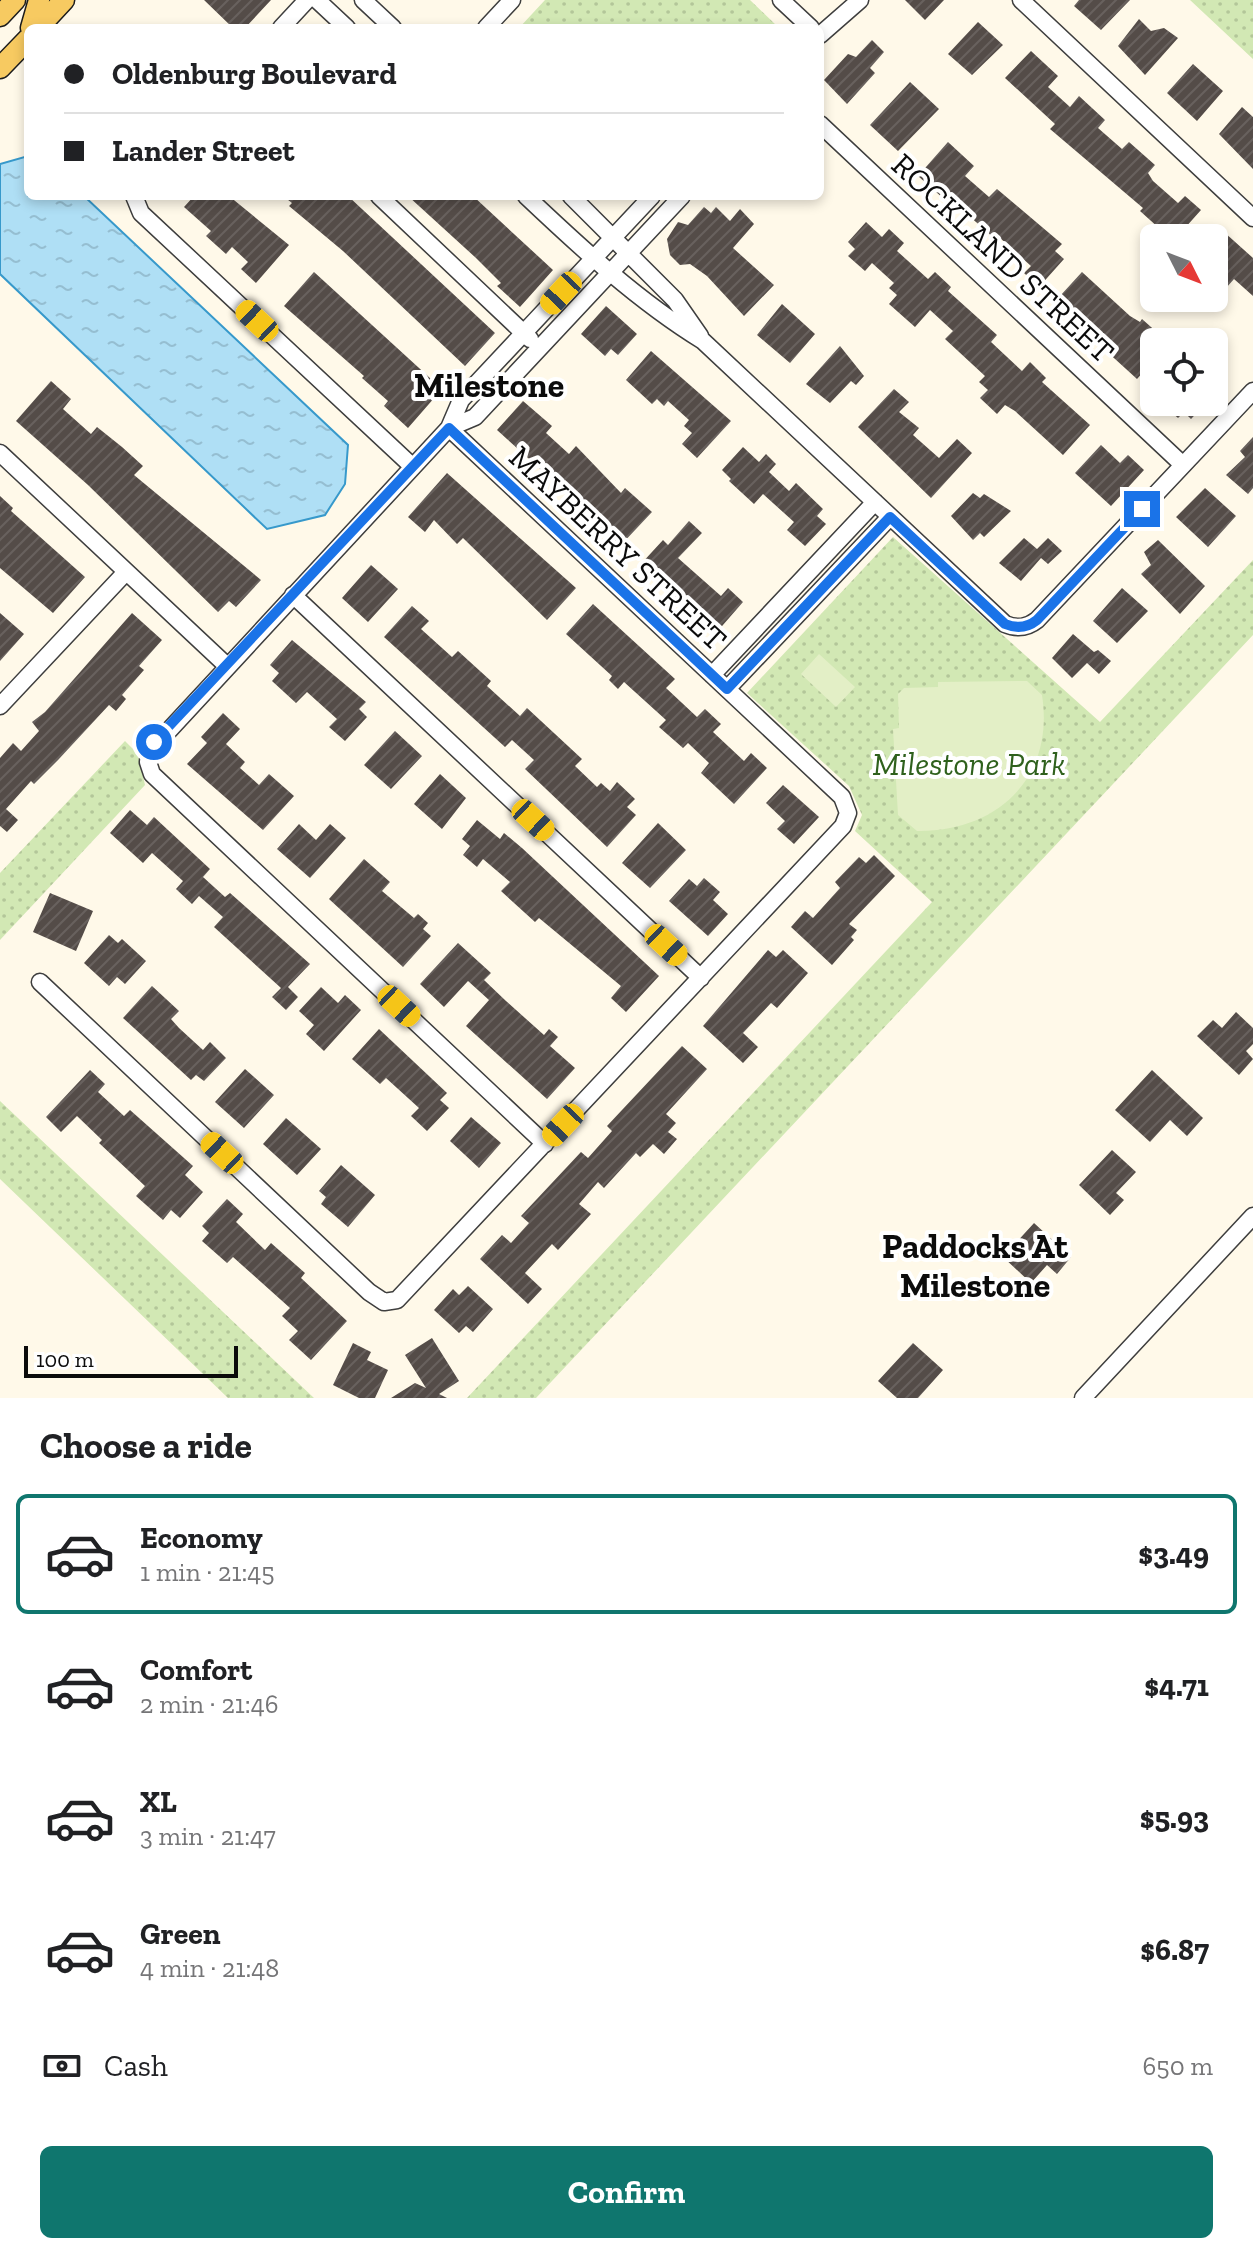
<!DOCTYPE html>
<meta charset="utf-8">
<style>
:root{--surface:#fff;--page:#f6f6f6;--text:#202124;--muted:#757577;--line:#e0e0e0;--accent:#0f766e}
body{margin:0;font-family:"Zilla Slab",serif;background:var(--page);color:var(--text);height:100vh;display:flex;flex-direction:column;font-size:30px;white-space:nowrap}
*{box-sizing:border-box;margin:0}
p{font-size:26px;color:var(--muted)}
.icon{flex:none;width:44px;height:44px;fill:none;stroke:currentColor;stroke-width:2;stroke-linecap:round;stroke-linejoin:round}
.map{position:relative;height:1398px;overflow:hidden}
.side{display:flex;flex-direction:column;background:var(--surface);flex:1}
.side>*{flex:none}
.top-card{position:absolute;left:24px;top:24px;width:800px;height:176px;border-radius:12px;box-shadow:0 4px 12px #0003;display:grid;align-content:center;height:176px;padding:0 40px;background:var(--surface)}
.needle{width:52px;rotate:132deg}
.fabs{position:absolute;left:1140px;top:224px;display:grid;gap:16px}
.fabs a{display:grid;place-items:center;width:88px;height:88px;border-radius:12px;background:var(--surface);box-shadow:0 4px 12px #0003;font-size:40px}
.scale{position:absolute;left:24px;bottom:20px;width:214px;box-sizing:border-box;padding-left:8px;border:4px solid #0b0b0b;border-top:0;font-size:22px;line-height:28px;white-space:nowrap;color:#0b0b0b;-webkit-text-stroke:6px #fff;paint-order:stroke}
.end{position:absolute;width:36px;height:36px;margin:-18px;border:10px solid #1a73e8;background:#fff;box-shadow:0 0 0 4px #fff}
.from{border-radius:50%}
.car{position:absolute;width:24px;height:48px;margin:-24px -12px;border-radius:10px;box-shadow:0 0 6px 2px #0007;background:linear-gradient(#f5c518 24%,#345 0 40%,#f5c518 0 76%,#345 0 86%,#f5c518 0)}
.top-card b{display:flex;align-items:center;gap:28px;height:76px;font-size:30px}
.top-card b+b{border-top:2px solid var(--line)}
.top-card i{width:20px;height:20px;background:var(--text)}
ul{padding:0;list-style:none}
li{display:flex;align-items:center;gap:24px;height:120px;margin:0 16px 12px;padding:0 24px;border:4px solid transparent;border-radius:12px}
li div{flex:1}
li b{display:block;font-size:30px}
li em{font-style:normal;font-weight:700}
li.active{border-color:var(--accent)}
li>.icon{width:72px;height:72px;stroke-width:1.5}
h2{padding:0 40px;font-size:36px;line-height:96px}
.pay{display:flex;align-items:center;gap:20px;height:88px;padding:0 40px;font-size:30px}
.pay p{margin-inline-start:auto}
.cta{display:flex;gap:16px;margin-top:auto;padding:16px 40px}
.cta a{flex:1;height:92px;border-radius:12px;background:var(--accent);color:#fff;font-size:32px;font-weight:700;line-height:92px;text-align:center}
.map>svg:first-child{display:block}
.park{fill:url(#park-dots)}
.pitch{fill:#e3efc6}
.water{fill:url(#water-ripples);stroke:#3799cb;stroke-width:2}
.building{fill:url(#building-hatch)}
.lines{fill:none;stroke-linecap:round;stroke-linejoin:round}
.minor-casing{stroke:#3e3e3e;stroke-width:19}
.major-casing{stroke:#1c1c1c;stroke-width:23}
.minor{stroke:#fff;stroke-width:16}
.major{stroke:#f7ca61;stroke-width:20}
.route{stroke:#1a73e8;stroke-width:10}
.labels{text-anchor:middle;stroke-width:8;stroke-linejoin:round;paint-order:stroke}
.street-label{font-size:32px;fill:#0b0b0b;stroke:#fff}
.park-label{font-size:32px;font-style:italic;fill:#2f611d;stroke:#fff}
.neighbourhood-label{font-size:34px;font-weight:bold;fill:#0b0b0b;stroke:#fff}
</style>
<div class="map">
<svg width="1253" height="1398" viewBox="0 0 1253 1398">
<defs>
<pattern id="park-dots" width="8" height="8" patternUnits="userSpaceOnUse" patternTransform="scale(2)"><rect width="8" height="8" fill="#d2e8b4"/><path d="M2 2h.1M6 6h.1" fill="none" stroke="#b3c699" stroke-width="1.8" stroke-linecap="round"/></pattern>
<pattern id="water-ripples" width="26" height="14" patternUnits="userSpaceOnUse" patternTransform="scale(2)"><rect width="26" height="14" fill="#afdff5"/><path d="M2 4q2-2 4 0t4 0M15 11q2-2 4 0t4 0" fill="none" stroke="#95bed1"/></pattern>
<pattern id="building-hatch" width="6" height="6" patternUnits="userSpaceOnUse" patternTransform="scale(2)"><rect width="6" height="6" fill="#544c48"/><path d="M-1 1l2-2M0 6l6-6M5 7l2-2" fill="none" stroke="#68615e"/></pattern>
</defs>
<rect width="100%" height="100%" fill="#fff9e9"/>
<path class="park" d="M545 0H750L779 28H519Z
M1190 0H1253V59Z
M893 537 1100 722 1253 560V635L536 1398H467L932 902 855 831 862 815 849 786 747 693Z
M125 741 138 754 145 785 0 940V873Z
M0 1101 314 1398H228L0 1179Z"/>
<path class="pitch" d="M819 654 855 687 836 707 801 674Z
M1027 681 1042 695C1055 778 997 832 917 831L898 815 893 729 899 728 898 694 904 688 938 687V682Z"/>
<path class="water" d="M28 156V196H84L348 445 345 484 325 515 267 529 0 274V164Z"/>
<path class="building" d="M204 0H271L245 28H233Z
M905 0H944L925 20Z
M1079 0H1130L1101 30 1074 6Z
M1139 19 1151 31 1164 28 1178 38 1145 75 1118 46Z
M978 22 1003 45 972 75 948 54Z
M872 40 884 52 870 68 875 73 847 104 824 80 848 54 856 57Z
M1031 51 1058 76 1048 87 1070 107 1079 96 1105 120 1098 128 1122 149 1129 142 1155 165 1148 173 1153 181 1178 203 1185 196 1201 210 1176 238H1170L1140 211 1143 208 1050 129 1055 124 1005 78Z
M1193 64 1223 91 1197 121 1167 93Z
M910 82 939 109 898 151 870 125Z
M1242 107 1253 117V169L1219 134Z
M948 142 974 166 965 176 989 197 997 189 1062 244 1055 251 1064 259 1039 287 1024 273 1031 266 999 237 996 240 947 196 944 199 918 176Z
M194 196H229L289 245 256 283 241 269 248 262 232 247 226 254 206 236 211 231 184 207Z
M283 196H348L495 333 465 366 343 251 289 206 292 203Z
M408 196H473L553 270 520 307 497 286 501 283 476 258Z
M704 207 711 213 716 207 730 221 740 209 754 224 733 248 774 285 744 316 707 276 690 264 680 265 670 255 667 239 678 222 688 225Z
M866 222 882 237 889 229 904 243 897 251 928 279 935 272 951 287 948 291 997 335 991 342 1022 371 1030 362 1046 378 1042 382 1090 425 1063 455 1015 411 1005 405 997 414 980 398 988 390 979 382 985 376 945 339 953 331 930 310 915 327 889 304 897 295 889 288 894 283 872 263 865 271 848 256 855 249 848 242Z
M1224 232 1253 258V296L1234 279 1226 288 1214 277V243Z
M314 272 442 389 408 428 384 406 388 401 362 378 364 376 284 306Z
M1082 272 1130 316 1140 322 1142 319 1160 335 1154 342V360L1137 379 1070 318 1076 311 1060 296Z
M782 304 815 334 790 363 757 335Z
M606 306 637 334 618 355 611 349 605 356 581 334Z
M840 346 864 376 856 385 851 381 830 403 806 384Z
M651 351 731 421 697 458 682 444 692 433 684 426 689 420 668 401 664 406 657 399 652 404 626 380Z
M51 381 71 399 63 409 91 434 97 427 122 447 143 466 134 475 261 580 236 607 229 601 218 612 88 485 16 421Z
M894 389 909 402 899 412 919 428 913 435 939 458 957 439 972 453 931 498 858 427Z
M523 401 552 426 546 433 569 454 576 446 621 493 625 488 652 512 620 546 586 514 588 512 497 430Z
M1160 402H1207L1191 419 1184 412 1178 418Z
M1253 437V488L1248 494 1226 475 1245 457 1240 451Z
M1101 445 1120 463 1128 455 1144 470 1111 506 1075 473Z
M743 447 759 462 766 454 776 464 769 472 789 491 796 483 823 509 817 516 826 524 805 546 787 530 794 522 763 494 754 504 729 481 731 479 722 470Z
M447 473 576 588 547 620 463 538 457 544 434 520 425 532 408 517Z
M1205 488 1236 516 1208 547 1176 517Z
M973 493 980 498 984 494 1011 511 984 537 980 533 973 540 951 516Z
M0 496 13 508 11 511 85 577 53 613 0 568Z
M689 521 702 533 678 558 721 596 728 588 743 602 716 633 640 565 663 540 668 545Z
M1024 538 1037 549 1048 538 1062 551 1048 564 1041 558 1021 581 999 563Z
M1158 540 1205 586 1180 614 1141 574 1151 565 1144 552Z
M371 565 398 589 368 622 342 598Z
M1122 588 1148 611 1117 643 1093 621Z
M593 604 675 679 666 688 697 717 705 709 721 724 713 732 744 761 751 753 767 768 734 804 701 773 709 763 688 743 683 748 659 727 666 720 624 682 618 689 609 680 612 676 566 634Z
M412 606 429 621 421 629 452 657 458 651 491 681 487 686 520 716 527 708 582 759 575 766 597 787 601 783 610 791 617 782 635 799 627 807 636 815 607 847 525 769 534 760 512 740 505 747 384 637Z
M0 613 24 634 0 661Z
M132 613 162 640 139 666 144 670 122 695 126 699 116 711 109 705 58 760 34 784 31 781 6 809 18 820 7 832 0 826V758L13 743 21 751 39 731 32 722 45 712Z
M1073 634 1094 652 1098 650 1111 661 1099 674 1087 663 1072 678 1052 658Z
M292 640 366 702 359 709 367 717 345 741 329 727 337 719 307 692 296 703 272 681 279 673 270 665Z
M223 713 240 729 226 744 245 762 240 768 259 785 269 774 294 796 263 830 187 764 207 743 201 737Z
M395 731 422 756 391 789 364 765Z
M440 774 466 798 442 829 414 804Z
M783 785 819 817 794 844 777 829 785 821 766 803Z
M130 810 147 825 154 817 210 869 203 877 225 897 230 893 310 964 288 987 298 997 286 1010 272 997 281 988 214 927 223 917 199 896 192 904 176 889 183 881 152 853 143 863 110 833Z
M477 820 500 839 504 833 522 848 659 976 626 1012 611 998 621 986 539 918 535 922 501 891 510 882 483 859 477 867 463 855 470 846 462 839Z
M658 823 686 850 650 888 622 863Z
M299 824 316 840 330 824 346 838 310 878 277 849Z
M874 855 895 876 849 924 857 930 851 937 854 940 832 965 791 927 805 911 813 918 840 888 835 882 859 857 866 863Z
M364 859 390 882 382 891 414 918 418 914 428 923 423 929 431 936 403 967 329 899Z
M704 878 720 892 713 900 728 914 708 936 669 901 689 879 697 886Z
M50 893 93 911 76 951 33 932Z
M109 935 118 943 122 939 146 961 125 984 117 977 109 986 84 963Z
M458 943 491 973 484 980 506 1001 544 1035 549 1029 558 1037 550 1046 575 1068 547 1099 466 1026 489 1000 468 981 444 1007 420 984Z
M768 950 776 957 783 950 808 973 777 1008 771 1003 743 1033 758 1047 743 1063 703 1026Z
M152 986 179 1011 171 1019 179 1028 203 1050 210 1042 226 1058 204 1081 196 1075 191 1080 123 1018Z
M321 987 338 1003 345 995 361 1010 324 1051 306 1034 314 1025 299 1011Z
M1236 1012 1253 1028V1044L1246 1051 1253 1059 1239 1075 1197 1036 1213 1020 1222 1028Z
M379 1029 447 1093 440 1100 449 1108 427 1131 411 1116 419 1108 386 1078 380 1084 352 1059Z
M682 1046 707 1069 666 1114 676 1123 668 1132 677 1139 664 1154 653 1144 640 1157 636 1153 604 1188 598 1182 579 1204 591 1214 558 1250 552 1244 525 1273 542 1289 528 1304 480 1259 502 1235 511 1243 529 1223 521 1216 581 1152 588 1158 612 1131 607 1126Z
M245 1069 274 1095 244 1128 215 1102Z
M90 1070 105 1084 98 1092 124 1116 130 1110 193 1166 185 1175 203 1192 180 1218 171 1210 163 1220 136 1196 145 1186 99 1143 102 1140 77 1116 61 1132 46 1117Z
M1152 1070 1203 1118 1187 1136 1170 1120 1150 1142 1115 1110Z
M471 1117 501 1143 479 1168 450 1141Z
M286 1118 321 1149 297 1175 263 1144Z
M1112 1150 1136 1172 1116 1193 1124 1200 1110 1215 1079 1185Z
M341 1165 375 1195 348 1227 321 1204 326 1197 319 1191Z
M227 1199 243 1214 236 1222 265 1250 271 1243 305 1273 301 1278 347 1321 311 1360 289 1340 298 1331 282 1316 290 1308 233 1257 227 1263 202 1241 209 1233 202 1226Z
M1034 1223 1071 1257 1057 1274 1047 1265 1031 1283 1003 1257Z
M468 1286 493 1309 473 1332 466 1326 459 1333 434 1310 453 1289 459 1295Z
M432 1338 459 1381 439 1394 447 1398H391L415 1383 426 1388 405 1355Z
M353 1343 371 1352 367 1360 388 1370 375 1398H359L333 1385Z
M913 1343 943 1370 918 1398H897L878 1381Z"/>
<g class="lines">
<defs>
<path id="minor" d="M317 0 347 28
M363 0 393 28
M781 0 811 28
M1021 0 1253 218
M281 28 307 0
M486 28 512 0
M820 35 860 0
M820 124 1183 465
M134 196 141 213 413 467
M379 196 530 339
M526 196C581 248 638 301 703 341L1005 624C1017 629 1027 628 1037 620L1253 391
M571 196 675 300 700 336
M449 428 475 417 682 196
M0 453 226 665
M293 595 701 978
M712 675 875 502
M727 689 890 517
M0 706 126 572
M40 982 369 1292 384 1302 397 1300 843 826 848 813 842 797 449 428
M545 1144 152 774 148 762 149 752 449 428 461 400 652 196
M1083 1398 1253 1216"/>
<path id="major" d="M0 16 15 0
M31 28 39 0
M38 28 64 0
M0 68 28 39"/>
</defs>
<use href="#minor" class="minor-casing"/>
<use href="#major" class="major-casing"/>
<use href="#minor" class="minor"/>
<use href="#major" class="major"/>
</g>
<g class="lines">
<path class="route" d="M154 742 449 428 727 689 890 517 1005 624C1017 629 1027 628 1037 620L1142 509"/>
</g>
<g class="labels">
<g class="street-label">
<text transform="translate(1003 258) rotate(43)" y="11">ROCKLAND STREET</text>
<text transform="translate(618 548) rotate(43)" y="11">MAYBERRY STREET</text>
</g>
<g class="park-label">
<text x="969" y="775">Milestone Park</text>
</g>
<g class="neighbourhood-label">
<text x="489" y="397">Milestone</text>
<text x="975" y="1258">Paddocks At<tspan x="975" dy="39">Milestone</tspan></text>
</g>
</g>
</svg>
<div class="fabs">
<a><svg class="needle" viewBox="-14 -14 28 28"><path d="M0-13l5 13h-10z" fill="#e53935"/><path d="M0 13l5-13h-10z" fill="#757577"/></svg></a>
<a><svg class="icon" aria-label="locate" viewBox="0 0 24 24"><circle cx="12" cy="12" r="6"/><path d="M12 2v4M12 18v4M2 12h4M18 12h4"/></svg></a>
</div>
<div class="scale">100 m</div>
<i class="end from" style="left:154px;top:742px"></i>
<i class="end" style="left:1142px;top:509px"></i>
<i class="car" style="left:561px;top:293px;rotate:223deg"></i>
<i class="car" style="left:257px;top:321px;rotate:313deg"></i>
<i class="car" style="left:533px;top:820px;rotate:133deg"></i>
<i class="car" style="left:666px;top:945px;rotate:133deg"></i>
<i class="car" style="left:399px;top:1006px;rotate:133deg"></i>
<i class="car" style="left:563px;top:1125px;rotate:223deg"></i>
<i class="car" style="left:222px;top:1153px;rotate:313deg"></i>
<div class="top-card">
<b><i class="from"></i>Oldenburg Boulevard</b>
<b><i></i>Lander Street</b>
</div>
</div>
<section class="side">
<h2>Choose a ride</h2>
<ul>
<li class="active"><svg class="icon" aria-label="car" viewBox="0 0 24 24"><path d="M5 17H2v-5l4-1 3-4h7l3 4 3 1v5h-3M9 17h6M6 11h13"/><circle cx="7" cy="17" r="2"/><circle cx="17" cy="17" r="2"/></svg><div><b>Economy</b><p>1 min · 21:45</p></div><em>$3.49</em></li>
<li><svg class="icon" aria-label="car" viewBox="0 0 24 24"><path d="M5 17H2v-5l4-1 3-4h7l3 4 3 1v5h-3M9 17h6M6 11h13"/><circle cx="7" cy="17" r="2"/><circle cx="17" cy="17" r="2"/></svg><div><b>Comfort</b><p>2 min · 21:46</p></div><em>$4.71</em></li>
<li><svg class="icon" aria-label="car" viewBox="0 0 24 24"><path d="M5 17H2v-5l4-1 3-4h7l3 4 3 1v5h-3M9 17h6M6 11h13"/><circle cx="7" cy="17" r="2"/><circle cx="17" cy="17" r="2"/></svg><div><b>XL</b><p>3 min · 21:47</p></div><em>$5.93</em></li>
<li><svg class="icon" aria-label="car" viewBox="0 0 24 24"><path d="M5 17H2v-5l4-1 3-4h7l3 4 3 1v5h-3M9 17h6M6 11h13"/><circle cx="7" cy="17" r="2"/><circle cx="17" cy="17" r="2"/></svg><div><b>Green</b><p>4 min · 21:48</p></div><em>$6.87</em></li>
</ul>
<div class="pay"><svg class="icon" aria-label="cash" viewBox="0 0 24 24"><path d="M3 7h18v10H3z"/><circle cx="12" cy="12" r="2"/></svg>Cash<p>650 m</p></div>
<div class="cta"><a>Confirm</a></div>
</section>
